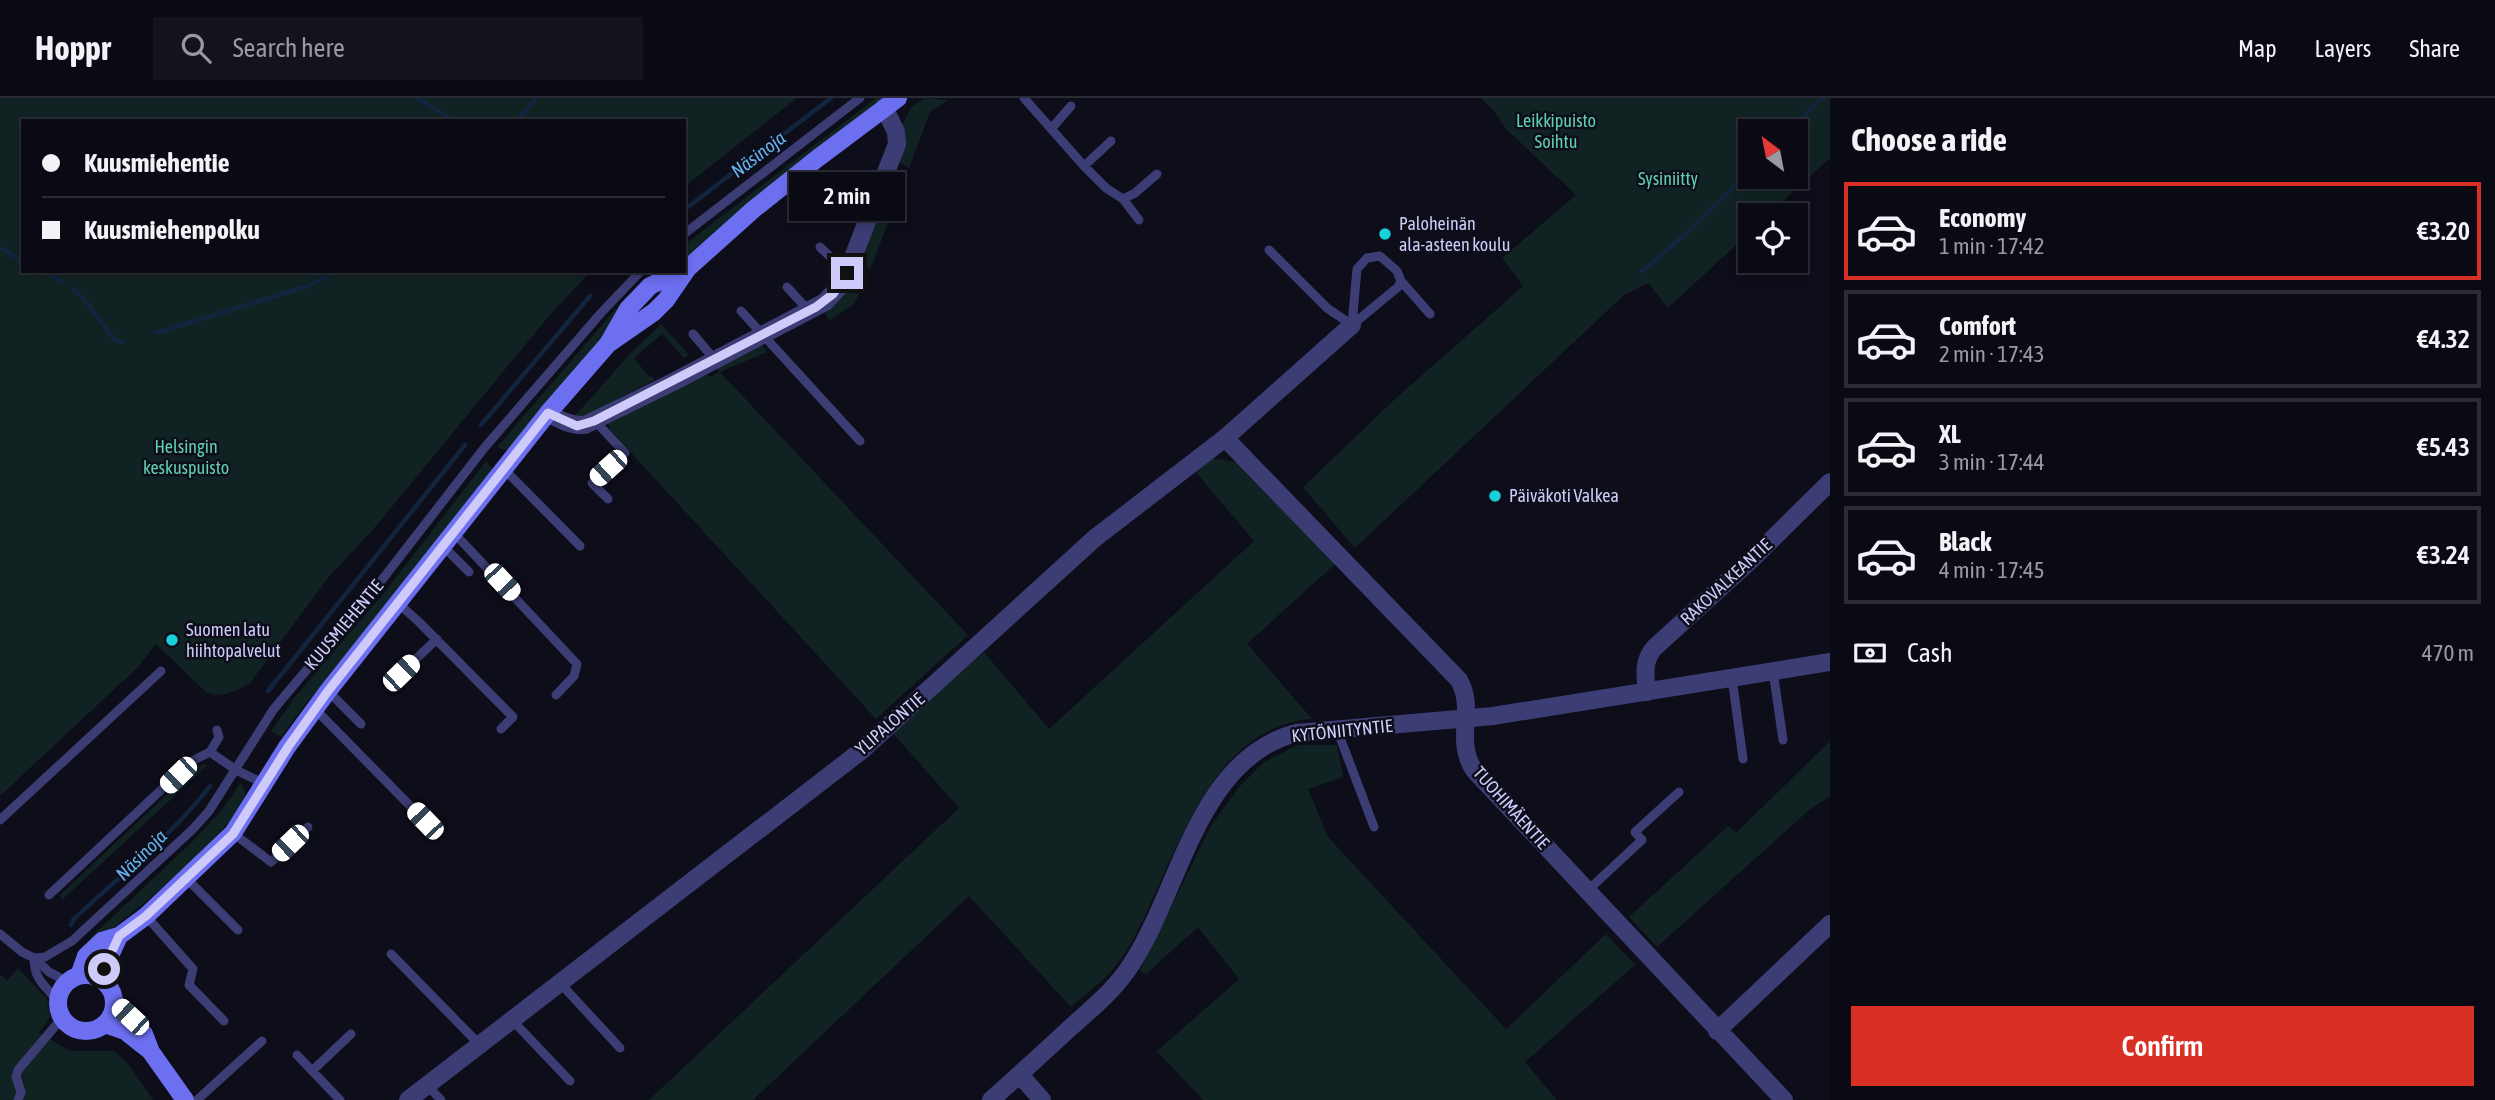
<!DOCTYPE html>
<meta charset="utf-8">
<style>
:root{--surface:#0a0a14;--page:#13131d;--text:#f1f3f6;--muted:#999aa0;--line:#2a2b34;--accent:#d93025}
body{margin:0;font-family:"Asap Condensed",sans-serif;background:var(--page);color:var(--text);height:100vh;display:flex;flex-direction:column;font-size:26px;white-space:nowrap}
*{box-sizing:border-box;margin:0}
p{font-size:23px;color:var(--muted)}
.icon{flex:none;width:38px;height:38px;fill:none;stroke:currentColor;stroke-width:2;stroke-linecap:round;stroke-linejoin:round}
.map{position:relative;flex:1;overflow:hidden}
.side{display:flex;flex-direction:column;background:var(--surface);width:665px}
.side>*{flex:none}
.banner{position:absolute;left:21px;top:21px;width:665px;height:154px;border-radius:0px;box-shadow:0 4px 10px #0003,0 0 0 2px var(--line);display:grid;align-content:center;height:154px;padding:0 21px;background:var(--surface)}
.needle{width:46px;rotate:328deg}
.controls{position:absolute;left:1738px;top:21px;display:grid;gap:14px}
.controls a{display:grid;place-items:center;width:70px;height:70px;border-radius:0px;background:var(--surface);box-shadow:0 4px 10px #0003,0 0 0 2px var(--line);font-size:35px}
.end{position:absolute;width:32px;height:32px;margin:-16px;border:9px solid #cecbfa;background:#111;box-shadow:0 0 0 4px #111}
.from{border-radius:50%}
.bubble{position:absolute;height:49px;border-radius:0px;background:var(--surface);box-shadow:0 4px 10px #0003,0 0 0 2px var(--line);font-size:23px;font-weight:600;line-height:49px;text-align:center}
.car{position:absolute;width:21px;height:42px;margin:-21px -10px;border-radius:9px;box-shadow:0 0 5px 2px #0007;background:linear-gradient(#fff 24%,#345 0 40%,#fff 0 76%,#345 0 86%,#fff 0)}
.banner b{display:flex;align-items:center;gap:24px;height:66px;font-size:26px}
.banner b+b{border-top:2px solid var(--line)}
.banner i{width:18px;height:18px;background:var(--text)}
ul{padding:0;list-style:none}
li{display:flex;align-items:center;gap:21px;height:98px;margin:0 14px 10px;padding:0 7px;border:4px solid var(--line);border-radius:0px}
li div{flex:1}
li b{display:block;font-size:26px}
li em{font-style:normal;font-weight:600}
li.selected{border-color:var(--accent)}
li>.icon{width:63px;height:63px;stroke-width:1.5}
h2{padding:0 21px;font-size:32px;line-height:84px}
.pay{display:flex;align-items:center;gap:18px;height:77px;padding:0 21px;font-size:26px}
.pay p{margin-inline-start:auto}
.button{display:flex;gap:14px;margin-top:auto;padding:14px 21px}
.button a{flex:1;height:80px;border-radius:0px;background:var(--accent);color:#fff;font-size:28px;font-weight:600;line-height:80px;text-align:center}
header{display:flex;align-items:center;gap:42px;box-sizing:border-box;height:98px;padding:0 35px;background:var(--surface);border-bottom:2px solid var(--line)}
header strong{font-size:33px}
nav{display:flex;gap:38px;margin-inline-start:auto;font-size:24px}
.search{width:490px;height:63px;background:var(--page);display:flex;align-items:center;gap:18px;box-sizing:border-box;padding:0 24px;border-radius:0px;color:var(--muted);font-size:26px}
main{display:flex;flex:1;min-height:0}
.map>svg:first-child{display:block}
.green{fill:#102322;fill-rule:evenodd}
.lines{fill:none;stroke-linecap:round;stroke-linejoin:round}
.stream{stroke:#12253e;stroke-width:4.5}
.lane{stroke:#3c3d74;stroke-width:9}
.street{stroke:#3c3d74;stroke-width:18}
.secondary{stroke:#6c6ff0;stroke-width:18}
.route{stroke:#cecbfa;stroke-width:9}
.poi-dot{fill:#17d0da;stroke:#0e0d1a;stroke-width:2.5}
.labels{text-anchor:middle;stroke-width:5;stroke-linejoin:round;paint-order:stroke}
.park-label{font-size:18px;fill:#60d0af;stroke:#0e0d1a}
.poi-label{font-size:18px;fill:#cecbfa;stroke:#0e0d1a;text-anchor:start}
.street-label{font-size:18px;fill:#cecbfa;stroke:#0e0d1a}
.water-label{font-size:19px;font-style:italic;fill:#64b5ef;stroke:#0e0d1a}
</style>
<header>
<strong>Hoppr</strong>
<div class="search"><svg class="icon" aria-label="search" viewBox="0 0 24 24"><circle cx="10" cy="10" r="6"/><path d="M15 15l6 6"/></svg>Search here</div>
<nav><a>Map</a><a>Layers</a><a>Share</a></nav>
</header>
<main>
<div class="map">
<svg width="1830" height="1002" viewBox="0 0 1830 1002">
<rect width="100%" height="100%" fill="#0e0d1a"/>
<path class="green" d="M0 0H797L684 89V23H23V173H591L549 218 376 428 328 480 250 585C236 593 222 601 206 594L156 546 137 570 0 698Z
M876 0H889L684 162V147Z
M924 0 948 2 930 14 909 70 897 63 904 32 902 26 911 10Z
M1481 0H1830V60L1768 117H1750V134L1668 210 1648 185 1624 197 1355 450 1303 389 1394 302 1523 188 1502 160 1576 97 1505 30 1494 13ZM1750 33H1796V79H1750Z
M898 79 905 80 870 172 862 164V157L891 86Z
M853 176 866 182 854 206 829 223 824 213Z
M626 199 629 202 616 216 593 253 510 351 504 352 497 349Z
M661 226 689 257 684 260 662 236 634 260 649 279 652 278 654 282C643 288 630 293 619 300 605 309 594 323 575 318L630 256Z
M760 244 767 254 720 274 968 537 876 621 611 333 607 323 705 274 710 279 719 274 716 269Z
M1209 360 1239 364 1335 466 1247 546 1312 621C1202 630 1174 774 1127 852 1114 875 1091 892 1071 909L969 798 753 1002H649L959 710 892 634 984 554 1049 631 1254 443 1194 372Z
M486 363 493 372 339 569 308 603 281 639 271 633 295 599 384 495Z
M1830 643V698L1808 713 1657 849 1629 819 1728 728 1736 735Z
M1298 647H1337L1343 679 1308 691 1328 739 1506 931 1606 836 1635 867 1525 964 1557 1002H1203L1157 953 1239 881 1198 829 1146 876 1140 872 1212 726 1240 688 1264 664Z
M202 666 208 667 62 802 60 797 194 671Z
M240 685C244 689 247 694 244 700 232 734 126 823 93 844L90 840 194 742 222 712Z
M18 870 47 901 50 919 39 935 70 953H114L127 964 153 1002H0V876L7 883Z"/>
<g class="lines">
<path class="stream" d="M417 0 454 23
M517 23 536 0
M1789 33 1822 0
M684 112 831 0
M0 150 23 163
M42 173 63 184
M1641 174 1686 136 1750 73
M73 191 84 201 115 242 123 244
M156 235 308 188 337 173
M481 327 590 198
M268 593 465 347
M71 827 73 822C119 778 171 739 210 688"/>
<path class="lane" d="M1024 0 1084 68 1106 90 1123 101 1139 122
M1051 31 1071 8
M1084 68 1111 43
M1123 101 1135 95 1157 76
M843 103 866 127
M684 136 860 0
M820 149 847 175
M1269 152 1327 210 1352 227
M1401 183 1398 189 1352 227 1357 171 1367 160 1380 158 1397 173 1401 183 1430 216
M787 189 809 213
M741 213 860 343
M693 236 715 262
M595 323 625 355 592 385 608 401
M504 371 580 448
M454 435 577 566 574 578 556 597
M444 449 469 474
M399 506 419 524 513 619 501 631
M1773 573 1783 642
M401 575 437 541
M1732 580 1743 661
M328 593 361 626
M315 611 425 723
M1340 632 1341 642 1374 729
M210 654 236 672 265 686
M0 722 161 573
M233 735 271 764 308 729
M187 781 238 832
M1587 793 1642 742 1635 734 1679 694
M49 797 192 663 210 654 219 639 217 632
M146 818 193 871 189 887 224 923
M0 836 22 854 34 860 49 874 68 884
M391 856 480 947
M34 860 45 859 72 843 193 731 209 713 273 612 293 588 371 496 485 349 601 215 641 173
M34 860C34 882 45 887 58 904
M560 885 620 950
M512 922 570 983
M297 957 340 1002
M312 973 351 936
M427 987 441 1002
M18 1002 21 994 16 979 18 972 62 920
M197 1002 262 943"/>
<path class="street" d="M548 315C560 322 571 328 585 327L675 283 825 204 841 187 847 175 897 46 896 34 884 9
M1225 340 1459 582C1476 612 1454 642 1474 672L1784 1002
M1647 594C1645 577 1643 563 1654 550L1752 461 1830 384
M1717 933 1830 826
M1020 977 1042 1002
M408 1002 861 653 1095 440 1225 340 1352 227
M991 1002C1018 978 1044 954 1070 930 1090 912 1110 896 1126 874 1180 799 1194 662 1296 635L1493 618 1830 564"/>
<path class="secondary" d="M608 246 654 214 666 202 688 170 754 111 818 60 898 0
M58 905a28 28 0 1 1 56 0a28 28 0 1 1-56 0Z
M79 878 86 858 102 843 119 838 146 818 233 735 287 649 328 593 548 315 608 246 628 211 650 188 681 173
M107 887 104 871 119 838
M114 904 144 936 151 954 185 1002
M105 926 125 933 149 952"/>
</g>
<g class="lines">
<path class="route" d="M104 871 119 838 146 818 233 736 288 649 328 593 548 315 577 328 594 323 816 209 833 196 847 175"/>
</g>
<g class="poi-dot">
<circle cx="1385" cy="136" r="7"/>
<circle cx="1495" cy="398" r="7"/>
<circle cx="172" cy="542" r="7"/>
</g>
<g class="labels">
<g class="park-label">
<text x="1556" y="29">Leikkipuisto<tspan x="1556" dy="21">Soihtu</tspan></text>
<text x="1668" y="87">Sysiniitty</text>
<text x="186" y="355">Helsingin<tspan x="186" dy="21">keskuspuisto</tspan></text>
</g>
<g class="poi-label">
<text x="1399" y="132">Paloheinän<tspan x="1399" dy="21">ala-asteen koulu</tspan></text>
<text x="1509" y="404">Päiväkoti Valkea</text>
<text x="186" y="538">Suomen latu<tspan x="186" dy="21">hiihtopalvelut</tspan></text>
</g>
<g class="street-label">
<text transform="translate(1726 484) rotate(-43)" y="6">RAKOVALKEANTIE</text>
<text transform="translate(344 527) rotate(-50)" y="6">KUUSMIEHENTIE</text>
<text transform="translate(890 626) rotate(-41)" y="6">YLIPALONTIE</text>
<text transform="translate(1342 633) rotate(-6)" y="6">KYTÖNIITYNTIE</text>
<text transform="translate(1511 710) rotate(48)" y="6">TUOHIMÄENTIE</text>
</g>
<g class="water-label">
<text transform="translate(758 56) rotate(-37)" y="7">Näsinoja</text>
<text transform="translate(141 757) rotate(-45)" y="7">Näsinoja</text>
</g>
</g>
</svg>
<div class="controls">
<a><svg class="needle" viewBox="-14 -14 28 28"><path d="M0-13l5 13h-10z" fill="#e53935"/><path d="M0 13l5-13h-10z" fill="#999aa0"/></svg></a>
<a><svg class="icon" aria-label="locate" viewBox="0 0 24 24"><circle cx="12" cy="12" r="6"/><path d="M12 2v4M12 18v4M2 12h4M18 12h4"/></svg></a>
</div>
<i class="end from" style="left:104px;top:871px"></i>
<i class="end" style="left:847px;top:175px"></i>
<div class="bubble" style="left:789px;top:74px;width:116px">2 min</div>
<i class="car" style="left:608px;top:370px;rotate:228deg"></i>
<i class="car" style="left:502px;top:484px;rotate:137deg"></i>
<i class="car" style="left:401px;top:575px;rotate:46deg"></i>
<i class="car" style="left:178px;top:677px;rotate:226deg"></i>
<i class="car" style="left:425px;top:723px;rotate:316deg"></i>
<i class="car" style="left:290px;top:745px;rotate:226deg"></i>
<i class="car" style="left:130px;top:919px;rotate:313deg"></i>
<div class="banner">
<b><i class="from"></i>Kuusmiehentie</b>
<b><i></i>Kuusmiehenpolku</b>
</div>
</div>
<section class="side">
<h2>Choose a ride</h2>
<ul>
<li class="selected"><svg class="icon" aria-label="car" viewBox="0 0 24 24"><path d="M5 17H2v-5l4-1 3-4h7l3 4 3 1v5h-3M9 17h6M6 11h13"/><circle cx="7" cy="17" r="2"/><circle cx="17" cy="17" r="2"/></svg><div><b>Economy</b><p>1 min · 17:42</p></div><em>€3.20</em></li>
<li><svg class="icon" aria-label="car" viewBox="0 0 24 24"><path d="M5 17H2v-5l4-1 3-4h7l3 4 3 1v5h-3M9 17h6M6 11h13"/><circle cx="7" cy="17" r="2"/><circle cx="17" cy="17" r="2"/></svg><div><b>Comfort</b><p>2 min · 17:43</p></div><em>€4.32</em></li>
<li><svg class="icon" aria-label="car" viewBox="0 0 24 24"><path d="M5 17H2v-5l4-1 3-4h7l3 4 3 1v5h-3M9 17h6M6 11h13"/><circle cx="7" cy="17" r="2"/><circle cx="17" cy="17" r="2"/></svg><div><b>XL</b><p>3 min · 17:44</p></div><em>€5.43</em></li>
<li><svg class="icon" aria-label="car" viewBox="0 0 24 24"><path d="M5 17H2v-5l4-1 3-4h7l3 4 3 1v5h-3M9 17h6M6 11h13"/><circle cx="7" cy="17" r="2"/><circle cx="17" cy="17" r="2"/></svg><div><b>Black</b><p>4 min · 17:45</p></div><em>€3.24</em></li>
</ul>
<div class="pay"><svg class="icon" aria-label="cash" viewBox="0 0 24 24"><path d="M3 7h18v10H3z"/><circle cx="12" cy="12" r="2"/></svg>Cash<p>470 m</p></div>
<div class="button"><a>Confirm</a></div>
</section>
</main>
